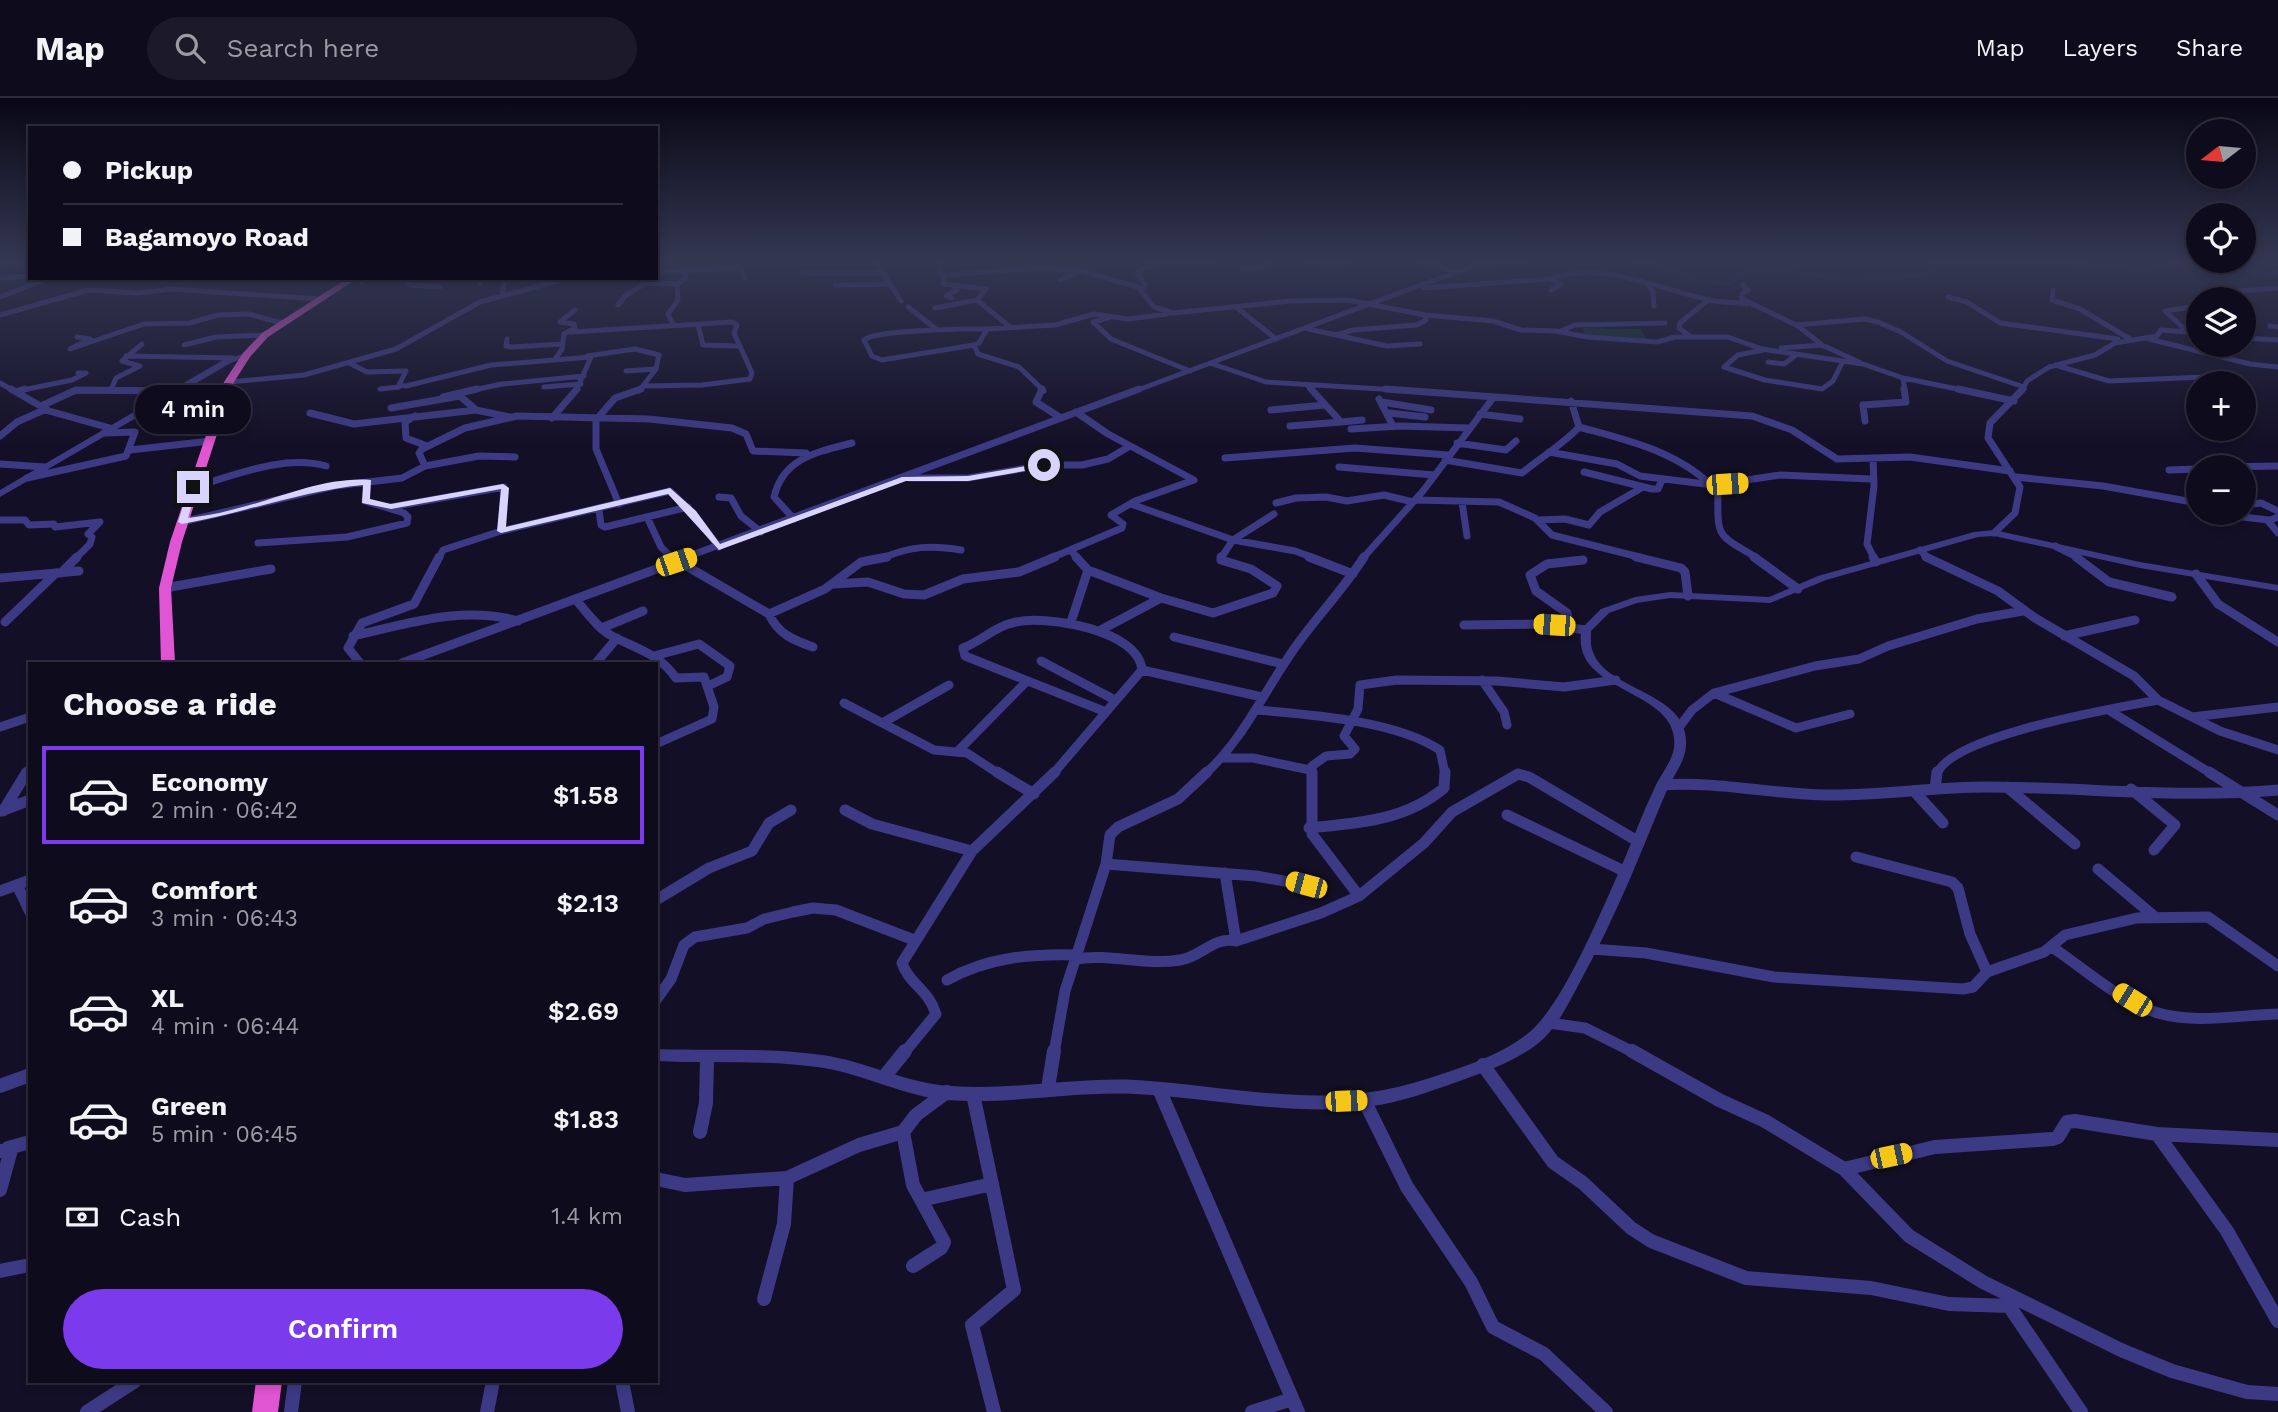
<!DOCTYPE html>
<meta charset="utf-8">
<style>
:root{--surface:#0e0b1c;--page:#1c1929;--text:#f1f3f6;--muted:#9b9ba3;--line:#2e2b3b;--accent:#7c3aed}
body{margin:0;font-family:"Work Sans",sans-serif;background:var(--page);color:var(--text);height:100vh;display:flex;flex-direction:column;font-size:26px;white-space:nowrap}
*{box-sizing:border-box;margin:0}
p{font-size:23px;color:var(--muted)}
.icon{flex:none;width:38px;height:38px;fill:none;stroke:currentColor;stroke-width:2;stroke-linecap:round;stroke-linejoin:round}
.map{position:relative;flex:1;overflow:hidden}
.details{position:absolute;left:28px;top:564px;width:630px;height:721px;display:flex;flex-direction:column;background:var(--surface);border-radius:0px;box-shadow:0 4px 10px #0003,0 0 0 2px var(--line)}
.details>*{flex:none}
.top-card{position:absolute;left:28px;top:28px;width:630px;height:154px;border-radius:0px;box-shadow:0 4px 10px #0003,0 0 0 2px var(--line);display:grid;align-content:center;height:154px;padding:0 35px;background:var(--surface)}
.needle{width:46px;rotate:254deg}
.buttons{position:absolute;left:2186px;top:21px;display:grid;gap:14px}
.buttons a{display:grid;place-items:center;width:70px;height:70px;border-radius:50%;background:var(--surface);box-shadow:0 4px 10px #0003,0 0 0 2px var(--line);font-size:35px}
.end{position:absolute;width:32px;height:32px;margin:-16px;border:9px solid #d9d4ff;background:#111;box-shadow:0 0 0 4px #111}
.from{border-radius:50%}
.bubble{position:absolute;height:49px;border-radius:24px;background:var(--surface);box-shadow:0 4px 10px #0003,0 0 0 2px var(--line);font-size:23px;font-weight:600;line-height:49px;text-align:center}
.car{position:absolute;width:21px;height:42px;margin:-21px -10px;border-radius:9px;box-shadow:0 0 5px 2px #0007;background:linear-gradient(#f5c518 24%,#345 0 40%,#f5c518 0 76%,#345 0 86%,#f5c518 0)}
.top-card b{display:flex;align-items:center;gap:24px;height:66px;font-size:26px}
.top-card b+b{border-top:2px solid var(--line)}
.top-card i{width:18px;height:18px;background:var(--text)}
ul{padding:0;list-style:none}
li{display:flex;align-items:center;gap:21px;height:98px;margin:0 14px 10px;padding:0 21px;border:4px solid transparent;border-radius:0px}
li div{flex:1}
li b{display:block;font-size:26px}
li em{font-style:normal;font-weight:600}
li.on{border-color:var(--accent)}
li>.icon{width:63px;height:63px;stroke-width:1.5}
h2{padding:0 35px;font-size:32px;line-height:84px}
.pay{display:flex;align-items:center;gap:18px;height:77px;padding:0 35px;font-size:26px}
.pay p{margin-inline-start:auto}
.action{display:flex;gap:14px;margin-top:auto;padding:14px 35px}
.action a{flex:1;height:80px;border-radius:42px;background:var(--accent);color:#fff;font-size:28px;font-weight:600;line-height:80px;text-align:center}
header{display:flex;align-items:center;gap:42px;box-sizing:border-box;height:98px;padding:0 35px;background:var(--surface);border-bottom:2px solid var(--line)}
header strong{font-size:33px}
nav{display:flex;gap:38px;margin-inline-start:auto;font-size:24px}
.search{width:490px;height:63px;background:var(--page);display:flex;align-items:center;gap:18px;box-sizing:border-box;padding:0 24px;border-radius:38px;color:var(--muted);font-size:26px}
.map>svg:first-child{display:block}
.green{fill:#12302f}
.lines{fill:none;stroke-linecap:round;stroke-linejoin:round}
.river{fill:#0c2248;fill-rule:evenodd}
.minor-far4{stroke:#3d3a85;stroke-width:5}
.minor-far3{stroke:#3d3a85;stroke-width:7}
.minor-far2{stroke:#3d3a85;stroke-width:9}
.minor-far1{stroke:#3d3a85;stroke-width:11}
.minor{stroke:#3d3a85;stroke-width:14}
.tertiary{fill:#3d3a85;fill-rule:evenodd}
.trunk{fill:#e055d1;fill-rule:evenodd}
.route{fill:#d9d4ff}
</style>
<header>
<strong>Map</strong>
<div class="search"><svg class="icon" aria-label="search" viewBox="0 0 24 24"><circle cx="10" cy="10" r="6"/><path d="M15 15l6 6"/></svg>Search here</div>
<nav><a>Map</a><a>Layers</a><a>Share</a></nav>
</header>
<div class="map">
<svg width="2278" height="1314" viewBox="0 0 2278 1314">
<rect width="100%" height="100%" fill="#130f26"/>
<path class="green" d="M1582 230 1640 231 1647 241 1586 238Z"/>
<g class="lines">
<path class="river" d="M1624 163 1661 166 1700 182 1730 183 1740 173 1767 169 1857 181 1875 177 1922 176 1928 172V166L1940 163 2068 164 2139 170 2189 163H2213L2278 176V180L2203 165 2139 174 2068 168 1949 165 1934 168V174L1924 180 1875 181 1857 185 1767 173 1744 176 1732 187 1699 186 1658 169Z"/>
<path class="minor-far4" d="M875 163 901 203
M937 163 941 175 945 177 1043 170 1081 173 1138 189 1154 209 1173 215 1291 203 1348 202 1425 217 1493 223 1521 232 1556 233 1587 239 1657 244 1675 239H1728L1762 251 1863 266 1903 280 1967 293
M1310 163 1334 168 1348 163
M1422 163 1455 174
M0 166 24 163
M1242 171 1259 170 1272 163
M656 174 741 170 745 180
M803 175H883
M2274 175H2278
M0 180 30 178
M480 180V186
M500 180 504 185 502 198
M647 181 646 185 677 186
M1550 181C1601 162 1659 191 1709 202 1722 205 1734 204 1747 206
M1060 182 1078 174
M362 184 363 180
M407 184 409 187 440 189
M835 187 890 186
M1648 187 1653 194 1654 208
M1743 187 1748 192 1742 196V201L1796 227 1865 221 1878 224 1901 234 1947 263 2024 289
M1424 190 1550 181 1561 186 1551 192
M1141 191 1145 187 1137 174C1158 160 1184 164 1208 163
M2053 192 2052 202 2080 211 2130 241
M0 199 50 180
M1948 199 1967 204 2000 225 2118 241
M952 200 946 198 957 192 953 187
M2207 201 2225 194 2278 190
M977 202 1010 229
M618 207 626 197 646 185
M908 209 936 231
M1236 209 1276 241
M935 210 977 202 986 191 944 186 942 176
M0 217 88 192 137 195 172 191 318 201
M1108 220 1093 224 1111 241 1190 273
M698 227 703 247 738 248
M1797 227 1822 247 1859 264
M674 228 668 216 678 202 677 186 685 181 686 173
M2270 228 2278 229
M958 231H987L979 245 974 247 882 262 872 258 864 242C874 233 939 232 958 231Z
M987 231 1055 227 1094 216 1128 221 1167 216
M1308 231 1387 248 1420 246
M1561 233 1575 227 1665 225
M571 234 732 224 737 227 734 235 752 275 750 281 702 287 643 288
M1336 237 1353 232 1417 227 1426 222 1425 217
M1690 238 1679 230 1680 225 1708 202
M77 239 90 241 70 251 144 226 190 225 218 217 249 216 281 225
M2244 240 2278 242
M507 241 506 248 511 249 563 246
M2149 241 2250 266 2278 269
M184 247 216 239 265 237
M974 247 978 256 1019 269 1044 293
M1781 250 1822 247
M1763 252 1738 257 1724 269 1765 282 1822 291 1833 283 1842 265
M126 258 234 260
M587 258 635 251 659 257 656 271 639 293
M556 260 562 251 564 236 575 230 574 226 560 224 575 212
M1768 264 1784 266 1796 257
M349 265 367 274 406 273 399 287 406 288 491 267 591 259 576 293
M1210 265 1266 284 1414 293
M2055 267 2109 283 2204 279 2217 285
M626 273 656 271
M1903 280 1905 293
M229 284 304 277 396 251 480 204 569 180
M0 285 14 293
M1308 288 1313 293
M544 289 581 286
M380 291 399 289
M111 292 116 280 140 268 122 263 142 246
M18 293 72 282 86 275H78
M73 293H175
M469 293 502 286 584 278
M1135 293 1437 181 1482 166 1524 163
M2022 293 2027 283 2049 269 2095 257 2115 245 2157 238 2161 232 2188 234 2165 213 2198 208"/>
<path class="minor-far3" d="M11 291 49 313 110 330
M1042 291 1036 304 1061 320
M1311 291 1341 324 1362 322
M1386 291 1752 318 1792 332 1837 361 1910 359 2010 373
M1958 291 2014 303
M18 293 25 291
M2244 297 2252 299
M443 299 477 291
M1379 301 1393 328
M1382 304 1431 312
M41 308 76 292 175 293
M391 310 460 298 476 312 510 319
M1271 312 1325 307
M310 315 354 326 476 312
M1389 315 1425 319
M1480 316 1520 321
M415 318 405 324 406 340 427 348
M552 320 577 291
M1865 323 1863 307 1906 304 1904 291
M1290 328 1341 324
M1579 329C1630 343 1681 354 1718 394 1717 442 1718 436 1757 460
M1351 331 1400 328 1469 330
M0 338 17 324 46 311
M1457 345 1506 352 1516 343
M130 352 210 343
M1549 354 1617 366 1640 378 1713 387 1780 377 1871 381
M1225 360 1355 350 1448 357
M1873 360 1874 388 1867 446 1874 460
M1445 362 1522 375C1539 361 1567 343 1579 329L1571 303
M0 366 45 369
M425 368 479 358 515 359
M1339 369 1434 377
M2220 369 2278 368
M2169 372 2198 371
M1584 374 1652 391H1658L1662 382
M2016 379 2103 388 2198 405
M27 380 126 358 135 334 104 335
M909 380H968L1044 367H1082L1108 361 1130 348
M193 389C234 378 283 356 326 368
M719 399 731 400 741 418 761 434
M1415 402 1499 404 1535 420 1552 437 1643 460
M1462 404 1467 438
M1276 405 1296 400 1326 399 1347 403 1384 397 1413 404
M619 406 596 351V322L615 300 641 291
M1131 406 1233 442 1295 453 1314 460
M2244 407 2261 405 2278 413
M391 409 504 389 501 433
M599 412 601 427 605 429 688 409
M2217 416 2269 422
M647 419 661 449 672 460
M2278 419 2268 423 2278 435
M794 421 774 399C783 360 817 354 852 345
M0 422H25L29 427 54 426 55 429 100 424 88 436 92 439 90 446 76 460
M1538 422 1565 421 1589 427 1600 414 1643 389
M182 424 335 388 402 380 425 368 419 355 422 351 465 330 517 318 649 321 732 330 746 336 753 353 806 355
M1994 435 2015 415 2020 389 1988 340 1990 325 2023 291
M258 445 347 439 407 425 408 419 404 415 365 403 368 384
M2055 448 2079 460
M1070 452 1078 460
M1920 452 1928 460
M439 460 443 452 501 433 670 393 693 415 719 449
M684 460 1139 291
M883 460C910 448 932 447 961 452
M1051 460 1122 430 1123 426 1111 417 1135 403 1194 382 1108 336 1076 314
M1221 460 1233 442 1274 416
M1363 460 1423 393 1493 300"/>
<path class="minor-far2" d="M671 459 769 516C778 536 793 542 813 549
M1309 459 1353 476
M1636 459 1681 470 1685 474 1688 498
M1754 459 1798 491
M1873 459 1876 464
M1926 459 1998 493 2035 520 2134 578 2158 602 2220 633 2278 652
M2076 459 2109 484 2172 499
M1088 472 1161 500
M61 475 77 459
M2196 476 2218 506 2278 544
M0 480 79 473
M834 486 868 484 904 496 924 497 963 481 1019 474 1055 459
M165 490 271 471
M576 502C586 513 598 531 612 538 637 551 658 555 676 580L704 579 714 609 712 621 656 646
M769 516 825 491 861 464 887 459
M5 524 56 475
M1071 524 1088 472 1076 459
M1464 527 1537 526 1586 532
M1570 528 1567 515 1536 493 1530 477 1547 466 1583 462
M602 530 643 513
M1099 533 1161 500 1213 515 1273 495 1277 488 1251 471 1221 462V459
M353 538C407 526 463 507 518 523
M2064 538 2135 522
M1174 539 1283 566
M654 558 699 546 730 568 727 579 708 588
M1041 563 1115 602
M360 565 348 550 362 525 414 506 439 459
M402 565 689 459
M596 565 617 540
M1142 572 1262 599
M1482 582 1504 614 1507 627
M1714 595 1796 630 1850 616
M844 605 934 652 967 655 999 676
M1257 612C1311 617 1394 622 1440 652L1445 676
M2110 613 2212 676
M2192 619 2278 609
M884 624 949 587
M1680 628 1692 612 1714 595 1815 568 1859 561 1888 548 1977 521 2023 513
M0 629 30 619
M958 653 1027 583
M1223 660H1253L1310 672
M26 676 30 670
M1053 676 1142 572C1139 532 1047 517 1016 524 995 528 982 543 963 550L965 558 1106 614
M1205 676C1245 640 1267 587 1299 544 1320 515 1345 489 1364 459
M1312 676V668L1326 658 1350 656 1355 651 1344 638 1358 611 1360 587 1397 582 1497 583 1564 589 1616 582
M1937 676C1951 637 2116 610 2158 602"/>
<path class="minor-far1" d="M997 674 1034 696
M1312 674V736L1359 798
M2209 674 2278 717
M1662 687C1716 683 1771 696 1826 697 1879 698 1933 689 1986 689 2083 689 2181 701 2278 692
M2007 689 2075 746
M1935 691 1937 674
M2131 691 2175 727 2154 752
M1914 693 1943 725
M845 712 872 726 972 753
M1 713 30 702
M3 713 27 674
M1507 717 1626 774
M1309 730C1358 725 1405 723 1444 690L1445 674
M1856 759 1952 784 1958 790 1970 836 1987 874
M1106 766 1256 778 1306 787
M2098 771 2155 819
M1225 775 1236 843
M17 787 30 814
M0 793 30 782
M656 802 709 770 752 753 769 725 791 712
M2052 849C2086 872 2119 903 2158 915 2196 926 2239 917 2278 916
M1591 851 1646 855 1774 879 1963 891 1973 889 1987 874 2044 854 2065 837 2137 820 2208 819 2278 868
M1075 861C1110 855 1145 868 1180 862 1201 859 1214 838 1236 843L1321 815 1359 798 1424 745 1452 714 1518 676 1529 679 1639 744
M947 882C988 859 1030 856 1076 857
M656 902 671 881 684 847 695 839 747 830 764 821 793 814 813 810 836 812 914 842
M1549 925 1585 930 1635 955
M904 955 936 916C929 892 909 886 902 865L972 753 1055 674
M1054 955 1065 893 1106 766 1110 737 1118 729 1178 701 1207 674"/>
<path class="minor" d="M1632 953 1719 1002 1765 1023 1844 1071 1909 1138 1983 1184 2121 1252 2172 1273 2247 1294 2278 1296
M1483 967 1553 1064 1583 1085 1631 1130 1651 1143 1746 1180 1871 1190 1949 1206 2010 1208
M884 979 905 953
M0 988 30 977
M1048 990 1054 953
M1159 991 1298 1314
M973 996 1014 1192 972 1227 994 1314
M1364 1002 1407 1089 1471 1184 1493 1229 1544 1256 1606 1314
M700 1034 706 1005 707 960
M2157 1036 2227 1133 2278 1223
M8 1050 30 1044
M0 1053 11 1052 0 1092
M1844 1071 1935 1049 2052 1041 2058 1039 2067 1024 2075 1023 2157 1036 2278 1042
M656 1081 685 1087 787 1080 859 1047 903 1034
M921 1102 992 1086
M913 1168 941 1150 944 1144 913 1087 903 1034 916 1017 947 994
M0 1173 30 1167
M764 1201 784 1126 787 1080
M2007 1205 2081 1314
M622 1283 628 1314
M87 1314 135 1283
M291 1314 295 1283
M487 1314 493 1283
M1252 1314 1292 1301"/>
<path class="tertiary" d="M246 255 248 256V258L229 266 0 399V392L223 262Z
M1994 432 2140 464 2278 487V493L2140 470 1994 438 1978 439 1826 482 1770 505 1670 500 1637 505 1609 515 1591 533C1591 539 1590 548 1593 554 1607 594 1690 593 1686 648 1685 664 1673 678 1667 692 1654 722 1642 753 1629 783 1614 817 1598 851 1580 884 1568 906 1557 931 1536 947 1512 965 1482 975 1454 985 1428 994 1401 1004 1373 1008 1294 1019 1214 1000 1135 996 1072 993 1009 1007 946 1002 904 998 866 977 824 970 769 961 712 966 656 963V951C711 953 768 949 822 957 866 963 905 985 950 988 1012 993 1074 979 1136 982 1216 987 1298 1006 1378 993 1403 989 1427 981 1451 973 1477 964 1504 954 1526 937 1561 911 1599 818 1618 776 1631 747 1642 716 1656 687 1662 675 1672 663 1674 650 1682 589 1567 597 1582 530L1601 511 1635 499 1670 494 1769 499 1818 478 1974 434Z"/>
<path class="trunk" d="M348 180H358L268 239 250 259 234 284 182 444 171 490 175 565H161L159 490 170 444 224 284 243 255 262 235Z
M256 1283H282L278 1314H252Z"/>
</g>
<linearGradient id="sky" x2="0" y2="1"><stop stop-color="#0a0815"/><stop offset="0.47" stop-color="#333752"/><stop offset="1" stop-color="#333752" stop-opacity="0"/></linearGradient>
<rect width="2278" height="347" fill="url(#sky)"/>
<path class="route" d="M1044 365 1047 369 968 383H906L719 452 668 396 501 435 497 433 501 391 391 411 362 405 363 387C302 393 243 415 182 426L178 424 189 389 193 387 197 389 188 420C202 418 217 416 231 412 276 402 324 378 371 382L370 401 391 406 503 386 509 390 506 429 670 390 696 413 720 446 902 379 968 378Z"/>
</svg>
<div class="buttons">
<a><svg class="needle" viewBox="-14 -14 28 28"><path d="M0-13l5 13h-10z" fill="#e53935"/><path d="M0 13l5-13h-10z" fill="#9b9ba3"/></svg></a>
<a><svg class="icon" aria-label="locate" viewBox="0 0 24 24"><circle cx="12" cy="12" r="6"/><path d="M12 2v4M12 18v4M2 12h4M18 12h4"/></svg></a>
<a><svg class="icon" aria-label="layers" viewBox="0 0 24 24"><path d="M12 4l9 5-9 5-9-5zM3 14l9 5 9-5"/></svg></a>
<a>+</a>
<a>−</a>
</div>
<i class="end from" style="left:1044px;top:367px"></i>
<i class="end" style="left:193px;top:389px"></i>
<div class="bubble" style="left:135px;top:287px;width:116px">4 min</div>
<i class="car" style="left:1727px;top:386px;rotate:86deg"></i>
<i class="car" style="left:676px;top:464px;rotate:71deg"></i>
<i class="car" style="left:1554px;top:527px;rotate:274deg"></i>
<i class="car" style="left:1306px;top:787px;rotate:285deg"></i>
<i class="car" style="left:2132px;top:902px;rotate:302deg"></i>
<i class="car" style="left:1346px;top:1003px;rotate:88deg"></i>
<i class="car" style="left:1891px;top:1058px;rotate:78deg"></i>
<div class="top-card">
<b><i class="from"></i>Pickup</b>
<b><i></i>Bagamoyo Road</b>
</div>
<section class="details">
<h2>Choose a ride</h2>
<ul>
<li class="on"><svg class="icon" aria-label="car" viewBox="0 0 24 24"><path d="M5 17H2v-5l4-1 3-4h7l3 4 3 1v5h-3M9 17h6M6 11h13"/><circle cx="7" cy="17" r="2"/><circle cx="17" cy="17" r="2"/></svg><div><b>Economy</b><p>2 min · 06:42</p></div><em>$1.58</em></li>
<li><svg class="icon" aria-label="car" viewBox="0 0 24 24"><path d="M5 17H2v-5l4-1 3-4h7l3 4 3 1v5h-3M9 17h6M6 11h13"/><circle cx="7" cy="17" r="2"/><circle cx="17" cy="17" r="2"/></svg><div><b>Comfort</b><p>3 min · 06:43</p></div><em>$2.13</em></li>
<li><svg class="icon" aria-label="car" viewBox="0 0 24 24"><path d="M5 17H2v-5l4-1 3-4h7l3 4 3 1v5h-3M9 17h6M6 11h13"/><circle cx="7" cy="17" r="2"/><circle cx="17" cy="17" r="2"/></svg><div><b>XL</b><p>4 min · 06:44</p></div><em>$2.69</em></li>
<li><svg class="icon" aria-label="car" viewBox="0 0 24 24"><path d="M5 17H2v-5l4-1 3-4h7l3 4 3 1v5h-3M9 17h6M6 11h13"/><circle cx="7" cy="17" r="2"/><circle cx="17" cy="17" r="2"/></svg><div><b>Green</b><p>5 min · 06:45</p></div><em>$1.83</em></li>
</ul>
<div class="pay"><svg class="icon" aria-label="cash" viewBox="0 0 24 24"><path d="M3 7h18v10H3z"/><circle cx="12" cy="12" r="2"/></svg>Cash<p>1.4 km</p></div>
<div class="action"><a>Confirm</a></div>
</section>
</div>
